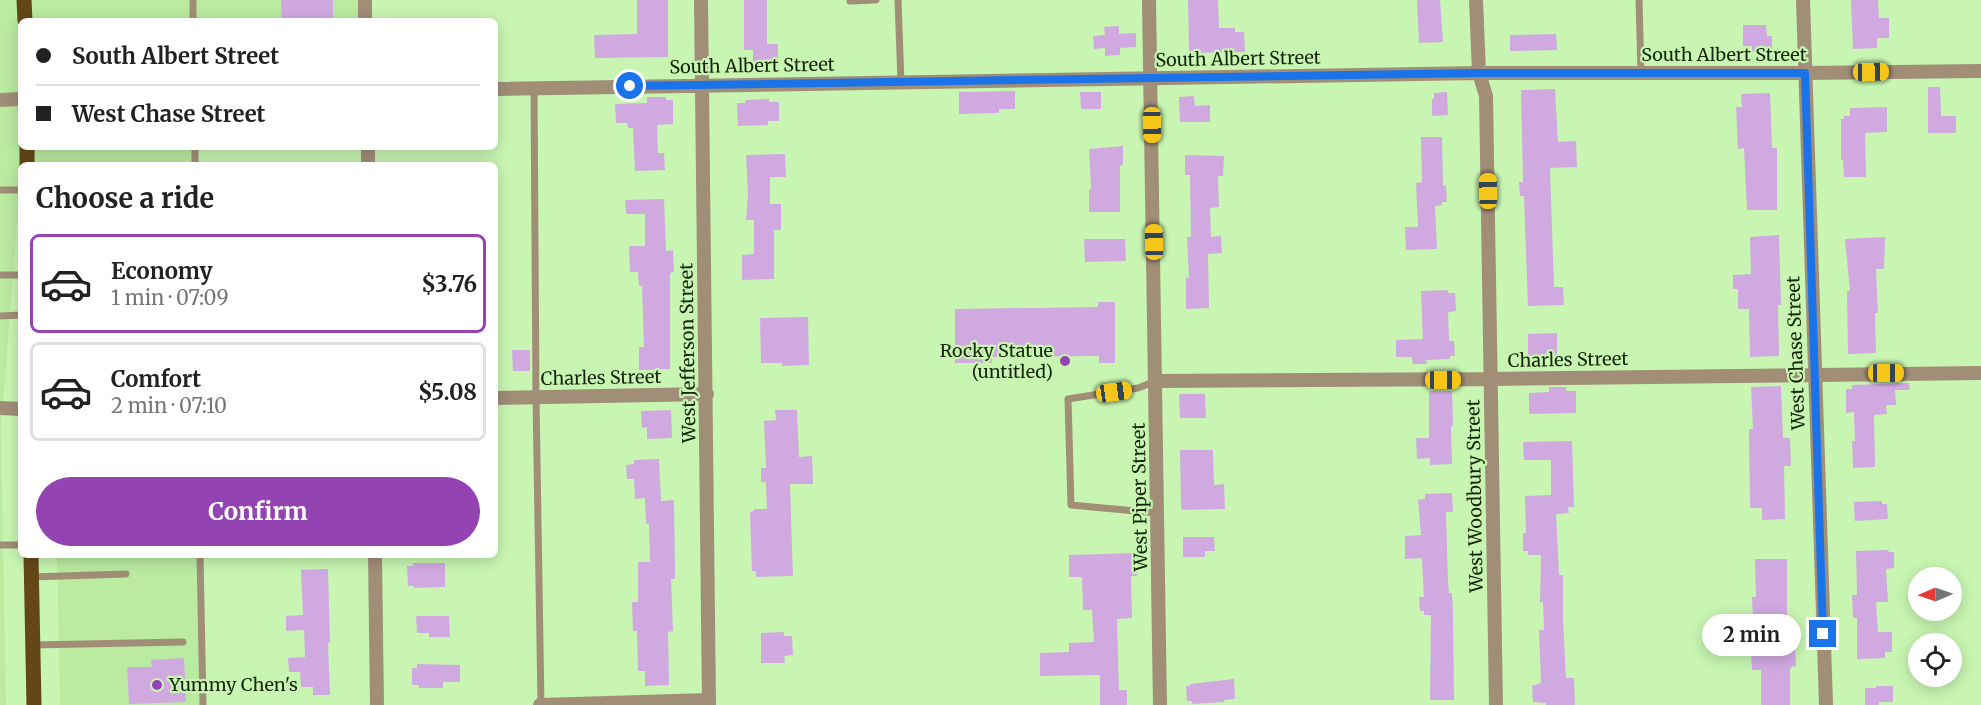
<!DOCTYPE html>
<meta charset="utf-8">
<style>
:root{--surface:#fff;--page:#f6f6f6;--text:#222;--muted:#767676;--line:#e0e0e0;--accent:#9443b3}
body{margin:0;font-family:Merriweather,serif;background:var(--page);color:var(--text);height:100vh;display:flex;flex-direction:column;font-size:22px;white-space:nowrap}
*{box-sizing:border-box;margin:0}
p{font-size:20px;color:var(--muted)}
.icon{flex:none;width:33px;height:33px;fill:none;stroke:currentColor;stroke-width:2;stroke-linecap:round;stroke-linejoin:round}
.map{position:relative;flex:1;overflow:hidden}
.details{position:absolute;left:18px;top:162px;width:480px;height:396px;display:flex;flex-direction:column;background:var(--surface);border-radius:9px;box-shadow:0 3px 15px #0003}
.details>*{flex:none}
.guide{position:absolute;left:18px;top:18px;width:480px;height:132px;border-radius:9px;box-shadow:0 3px 15px #0003;display:grid;align-content:center;height:132px;padding:0 18px;background:var(--surface)}
.needle{width:39px;rotate:268deg}
.tools{position:absolute;left:1908px;top:567px;display:grid;gap:12px}
.tools a{display:grid;place-items:center;width:54px;height:54px;border-radius:50%;background:var(--surface);box-shadow:0 3px 15px #0003;font-size:30px}
.end{position:absolute;width:27px;height:27px;margin:-14px;border:8px solid #1a73e8;background:#fff;box-shadow:0 0 0 3px #fff}
.from{border-radius:50%}
.bubble{position:absolute;height:42px;border-radius:21px;background:var(--surface);box-shadow:0 3px 15px #0003;font-size:20px;font-weight:700;line-height:42px;text-align:center}
.car{position:absolute;width:18px;height:36px;margin:-18px -9px;border-radius:8px;box-shadow:0 0 4px 2px #0007;background:linear-gradient(#f5c518 24%,#345 0 40%,#f5c518 0 76%,#345 0 86%,#f5c518 0)}
.guide b{display:flex;align-items:center;gap:21px;height:57px;font-size:22px}
.guide b+b{border-top:2px solid var(--line)}
.guide i{width:15px;height:15px;background:var(--text)}
ul{padding:0;list-style:none}
li{display:flex;align-items:center;gap:18px;height:99px;margin:0 12px 9px;padding:0 6px;border:3px solid var(--line);border-radius:9px}
li div{flex:1}
li b{display:block;font-size:22px}
li em{font-style:normal;font-weight:700}
li.on{border-color:var(--accent)}
li>.icon{width:54px;height:54px;stroke-width:1.5}
h2{padding:0 18px;font-size:27px;line-height:72px}
.primary-button{display:flex;gap:12px;margin-top:auto;padding:12px 18px}
.primary-button a{flex:1;height:69px;border-radius:36px;background:var(--accent);color:#fff;font-size:24px;font-weight:700;line-height:69px;text-align:center}
.map>svg:first-child{display:block}
.built{fill:#baeba1}
.building{fill:#d0a9e1}
.lines{fill:none;stroke-linecap:round;stroke-linejoin:round}
.lane{stroke:#a08e77;stroke-width:7}
.street{stroke:#a08e77;stroke-width:14}
.primary{stroke:#644717;stroke-width:15}
.route{stroke:#1a73e8;stroke-width:8}
.poi-dot{fill:#9443b3;stroke:#c8f6b2;stroke-width:2}
.labels{text-anchor:middle;stroke-width:4.5;stroke-linejoin:round;paint-order:stroke}
.street-label{font-size:18px;fill:#16260c;stroke:#c8f6b2}
.poi-label{font-size:18px;fill:#16260c;stroke:#c8f6b2;text-anchor:end}
</style>
<div class="map">
<svg width="1981" height="705" viewBox="0 0 1981 705">
<rect width="100%" height="100%" fill="#c8f6b2"/>
<path class="built" d="M0 0H365V21H21V173L1 429 6 705H0Z
M31 147H195V165H32Z
M57 555H200L203 705H60Z"/>
<path class="building" d="M281 0H333V18L282 20Z
M637 0H668V57L595 58 594 35 637 34Z
M744 0H767V44H778V66H753V50H744Z
M1188 0H1218L1219 28H1235V32H1244L1245 52 1189 53Z
M1417 0H1440L1443 42 1419 43Z
M1851 0H1878L1879 18H1889V38H1877V48L1853 49Z
M1743 25H1766L1767 36H1772V51L1752 52V46H1743Z
M1119 26V34L1136 33V47L1120 48V55L1105 56V48L1094 49 1093 36 1105 35 1104 27Z
M1556 34 1557 50 1510 51V35Z
M1928 87H1940L1941 116H1956V133H1928Z
M1555 89 1558 142 1576 141 1577 167 1550 168 1554 287H1563L1564 305 1528 306 1524 196H1520L1519 182H1523L1521 90Z
M1015 91V109H999V113L959 114V92Z
M1080 92H1101V109H1081Z
M1447 92 1448 115 1432 116V99H1434V93Z
M1770 93 1772 148H1777V210H1747L1744 148 1738 149 1736 107H1742L1741 94Z
M1194 96 1195 106 1210 105V122H1180L1179 97Z
M647 97H666V100H673V124L657 125 658 153H664L665 170 635 171 633 128H628L627 123H616L615 104 647 103Z
M769 99V102H779V121H768V125L738 126 737 103H745V100Z
M1887 107V132L1865 133 1866 177H1844L1843 160H1841V119H1844V116H1850V108Z
M1421 137H1442L1443 186 1446 185 1447 202H1442V205L1435 206 1437 249 1406 250 1405 227H1418L1416 183 1422 182Z
M1123 146V165L1120 166V212H1089V189H1091L1089 149Z
M785 154 786 177H770V204H781V230H774V279L742 280V255L754 254V220H746L748 195 746 155Z
M1185 155 1224 156 1223 176H1218L1219 207 1210 208 1211 237 1221 236 1222 253 1208 254 1209 308 1186 309V278H1189L1187 237H1191L1190 175H1185Z
M664 199 666 251 673 250 674 272 670 273V369L639 370V347H644L642 286H639L638 272H630L629 246H645V214H626L625 200Z
M1779 235 1781 305H1778L1779 356 1750 357 1749 309H1738V289H1733V275L1751 274 1750 237Z
M1885 237 1884 269H1876L1878 313H1875L1876 353 1848 354 1847 291H1850L1845 239Z
M1084 239H1125L1126 261 1085 262Z
M1448 290V293H1455L1456 311 1448 312 1449 341H1454L1455 356H1450V359L1426 360 1427 364H1413L1412 357H1396V340L1423 339 1421 291Z
M1098 302H1115V363H1099V356L992 357V363H955V309L1098 307Z
M808 317 809 365 782 366V363H761L760 318Z
M1557 333V357L1528 358V334Z
M512 350H530V371H513Z
M1909 383 1910 390H1895L1896 405H1886L1887 414 1874 415 1875 467 1853 468 1852 441H1855L1854 412 1846 413V389H1852V385Z
M1781 386 1783 438H1790L1791 466H1784L1785 519 1762 520V508H1750L1749 429H1753L1751 387Z
M1549 387H1566V391H1576V413L1529 414V393L1549 392Z
M1429 391H1452L1453 426H1451L1452 464 1430 465V458L1417 459 1416 438H1429Z
M1179 394H1205L1206 418H1180Z
M671 410 672 438 647 439V427L642 428 641 411Z
M775 410H797L799 457 812 456 813 484H790L793 576 756 577V571H752L750 512 754 511V509H767L766 482H761V468H766L764 421 776 420Z
M1572 441 1574 507H1568L1569 513 1556 514 1559 575H1563V620L1566 678H1574L1575 705H1546V703L1533 702 1532 686 1541 683 1539 630H1544L1543 602H1540L1541 555H1528V551H1523V533H1526L1525 496 1551 495V460H1524L1523 442Z
M1180 450H1213L1214 485 1224 484 1225 509 1182 510 1181 507Z
M659 459 661 501 674 500 675 570V579H671L673 631 668 632 669 685 645 686V671H638L637 631H633L632 602H638V562H650L649 524H646L645 498 635 499 634 479H627L626 465 634 464V460Z
M1452 493 1453 512H1446L1448 581 1449 593H1452L1453 614 1454 700H1430L1431 615H1424V611H1420L1419 597H1424L1422 558 1405 559V536L1421 535 1418 500 1425 499V494Z
M1882 501V504H1887L1888 519 1855 521 1854 502Z
M1183 537H1214L1215 551H1205V557H1183Z
M1888 550 1889 552H1894V568L1886 569 1888 602H1876L1878 632H1892V652H1885V658L1857 659V618H1853L1852 595H1857L1856 551Z
M1136 553 1137 576H1131L1132 618 1117 619 1119 690H1127V705H1100V675L1040 676V653L1069 652V643L1094 642 1092 610H1083L1082 577H1069V555Z
M1755 559H1787V618L1753 619 1752 597H1756Z
M413 563H445V587L414 588V586H408L407 566H413Z
M328 569 330 643H328L330 695H313V687H301L300 672H289L288 658 305 657 304 630 286 631V616L303 615 301 570Z
M416 616H449L450 637H429V633H417Z
M784 632V636H792L793 655 784 656 785 663H761V633Z
M1789 648 1795 649 1796 666 1791 667 1790 669V705H1761V670H1752L1751 650Z
M184 658 186 702 129 704 127 667H152L151 660Z
M417 664 460 665V682H443V688H419V685H412V668H417Z
M1234 679 1235 699 1224 700V702L1192 704V701H1187L1186 686H1190V684Z
M1876 686H1893V702H1879V705H1865V688H1876Z"/>
<g class="lines">
<path class="lane" d="M193 0V21
M898 0 901 82
M1639 0 1641 73
M850 1 876 0
M534 88 536 398 541 705
M195 147V165
M0 190H21
M0 275H21
M0 316 21 315
M1156 381 1138 388 1068 399 1071 505 1157 513
M0 545H21
M200 555 203 705
M31 577 126 574
M32 645 183 642"/>
<path class="street" d="M365 0V21
M701 0 709 705
M1149 0 1160 705
M1476 0 1479 73 1486 96 1496 705
M1803 0 1826 705
M495 89 1479 73H1805L1981 71
M0 100 21 99
M368 147V165
M1156 381 1491 379 1981 373
M495 398 707 394
M0 408 21 409
M375 555 377 705
M540 705 709 700"/>
<path class="primary" d="M24 0 25 21
M27 147V165
M31 555 34 705"/>
</g>
<g class="lines">
<path class="route" d="M630 86 1479 73H1805L1823 634"/>
</g>
<g class="poi-dot">
<circle cx="1065" cy="361" r="6"/>
<circle cx="157" cy="685" r="6"/>
</g>
<g class="labels">
<g class="street-label">
<text x="1724" y="61">South Albert Street</text>
<text transform="translate(1238 59) rotate(-1)" y="6">South Albert Street</text>
<text transform="translate(752 66) rotate(-1)" y="6">South Albert Street</text>
<text transform="translate(688 353) rotate(-91)" y="6">West Jefferson Street</text>
<text transform="translate(1796 353) rotate(-92)" y="6">West Chase Street</text>
<text transform="translate(1568 360) rotate(-1)" y="6">Charles Street</text>
<text transform="translate(601 378) rotate(-1)" y="6">Charles Street</text>
<text transform="translate(1475 496) rotate(-91)" y="6">West Woodbury Street</text>
<text transform="translate(1140 497) rotate(-91)" y="6">West Piper Street</text>
</g>
<g class="poi-label">
<text x="1053" y="357">Rocky Statue<tspan x="1053" dy="21">(untitled)</tspan></text>
<text x="169" y="691" text-anchor="start">Yummy Chen's</text>
</g>
</g>
</svg>
<div class="tools">
<a><svg class="needle" viewBox="-14 -14 28 28"><path d="M0-13l5 13h-10z" fill="#e53935"/><path d="M0 13l5-13h-10z" fill="#767676"/></svg></a>
<a><svg class="icon" aria-label="locate" viewBox="0 0 24 24"><circle cx="12" cy="12" r="6"/><path d="M12 2v4M12 18v4M2 12h4M18 12h4"/></svg></a>
</div>
<i class="end from" style="left:630px;top:86px"></i>
<i class="end" style="left:1823px;top:634px"></i>
<div class="bubble" style="left:1702px;top:614px;width:99px">2 min</div>
<i class="car" style="left:1871px;top:72px;rotate:89deg"></i>
<i class="car" style="left:1152px;top:125px;rotate:179deg"></i>
<i class="car" style="left:1488px;top:191px;rotate:359deg"></i>
<i class="car" style="left:1154px;top:242px;rotate:359deg"></i>
<i class="car" style="left:1886px;top:373px;rotate:90deg"></i>
<i class="car" style="left:1443px;top:380px;rotate:90deg"></i>
<i class="car" style="left:1114px;top:392px;rotate:82deg"></i>
<div class="guide">
<b><i class="from"></i>South Albert Street</b>
<b><i></i>West Chase Street</b>
</div>
<section class="details">
<h2>Choose a ride</h2>
<ul>
<li class="on"><svg class="icon" aria-label="car" viewBox="0 0 24 24"><path d="M5 17H2v-5l4-1 3-4h7l3 4 3 1v5h-3M9 17h6M6 11h13"/><circle cx="7" cy="17" r="2"/><circle cx="17" cy="17" r="2"/></svg><div><b>Economy</b><p>1 min · 07:09</p></div><em>$3.76</em></li>
<li><svg class="icon" aria-label="car" viewBox="0 0 24 24"><path d="M5 17H2v-5l4-1 3-4h7l3 4 3 1v5h-3M9 17h6M6 11h13"/><circle cx="7" cy="17" r="2"/><circle cx="17" cy="17" r="2"/></svg><div><b>Comfort</b><p>2 min · 07:10</p></div><em>$5.08</em></li>
</ul>
<div class="primary-button"><a>Confirm</a></div>
</section>
</div>
